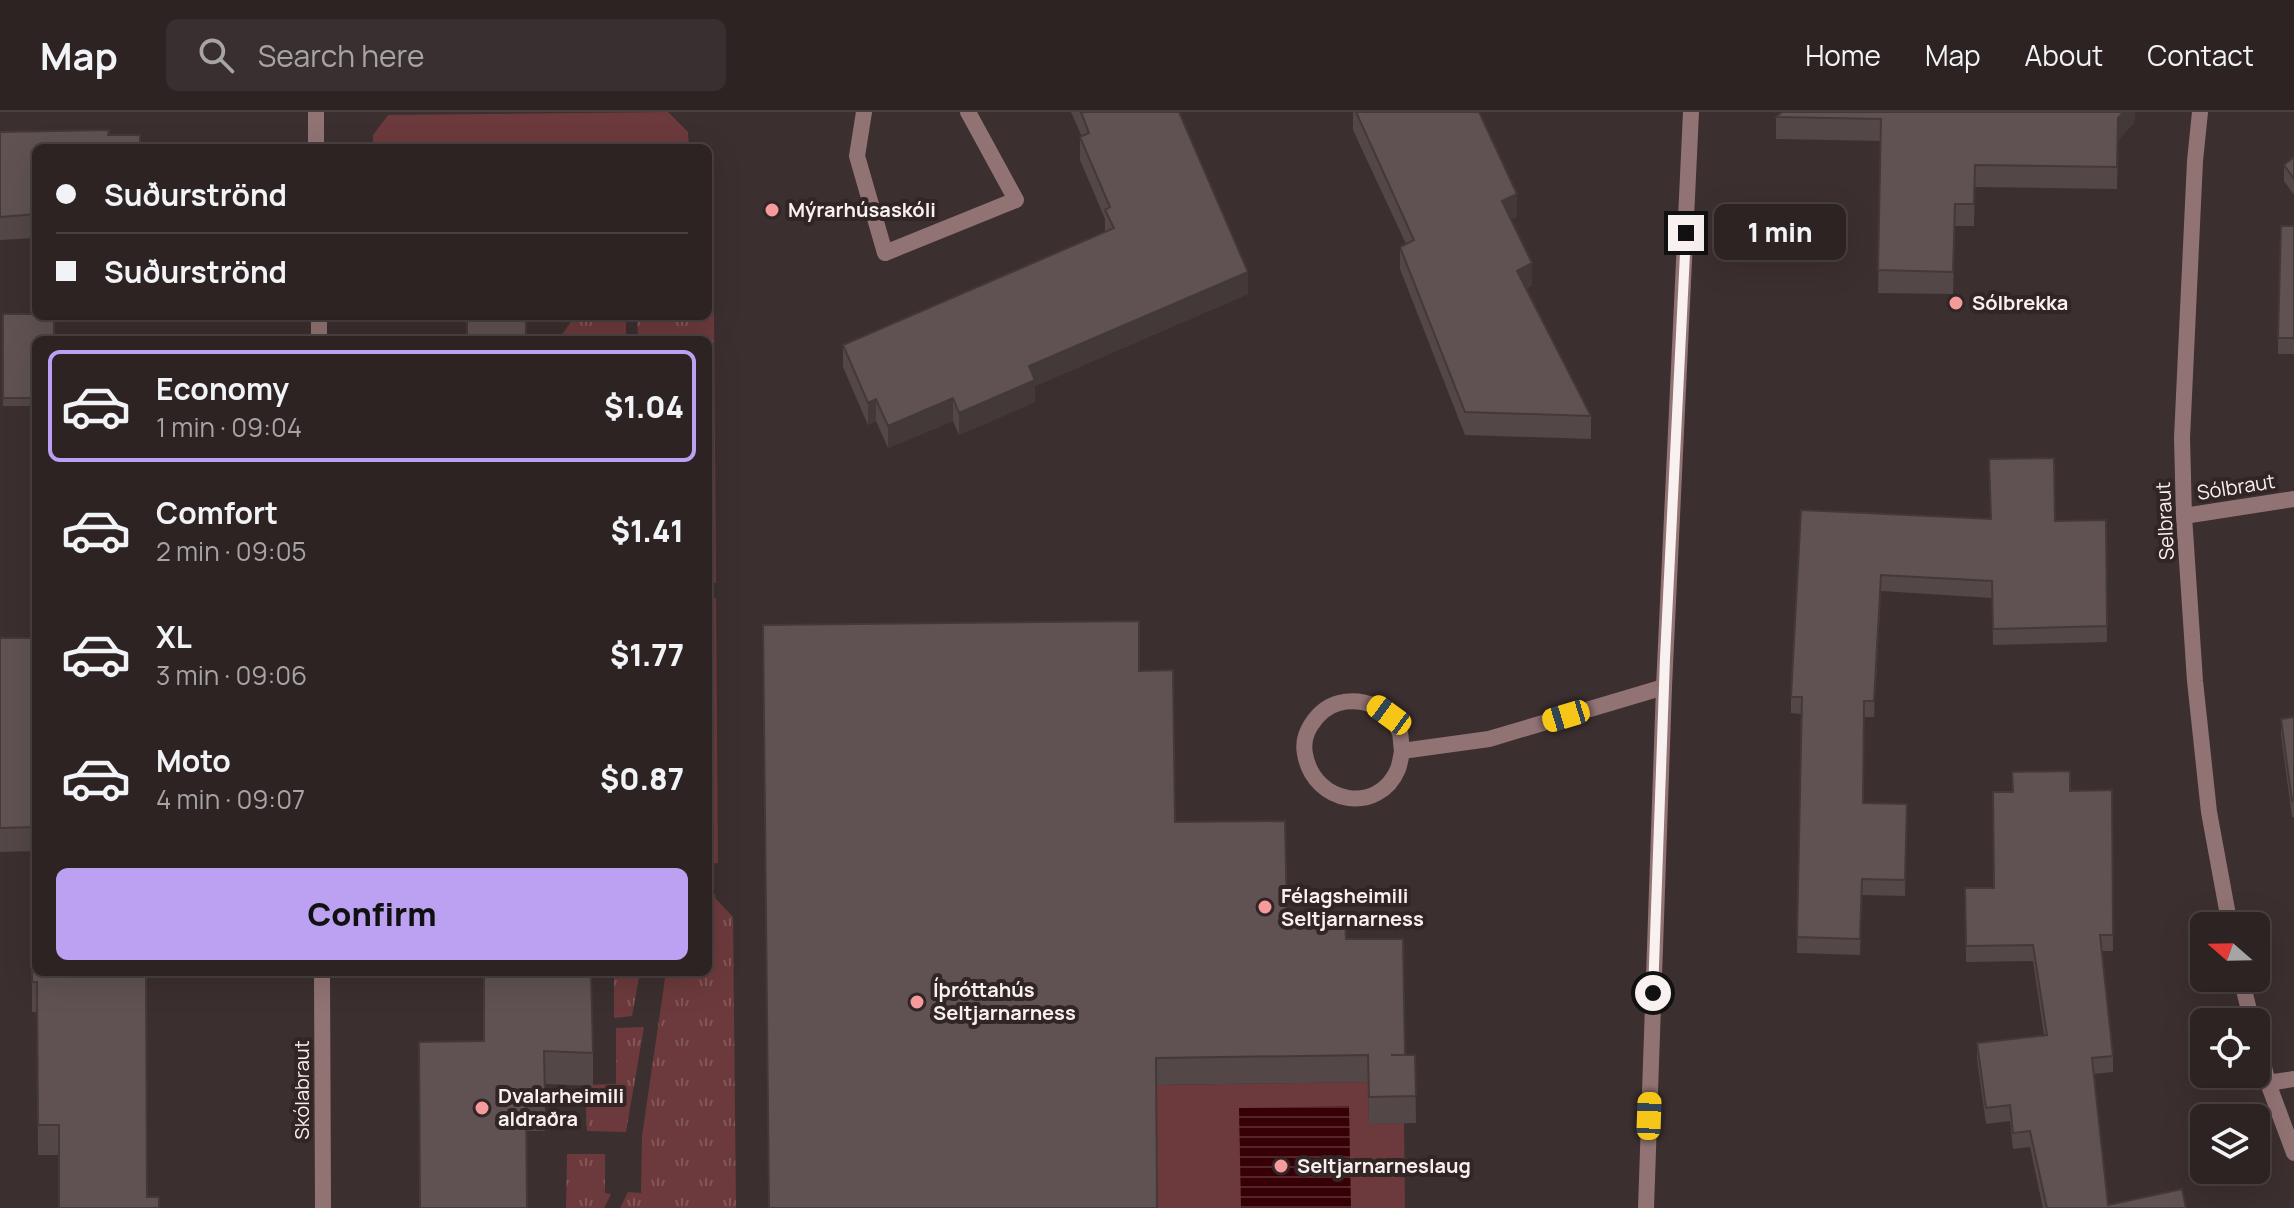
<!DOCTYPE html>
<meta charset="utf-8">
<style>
:root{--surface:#2d2323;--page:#392f30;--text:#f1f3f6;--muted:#a7a4a6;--line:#484041;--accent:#bca0f2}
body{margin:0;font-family:Manrope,sans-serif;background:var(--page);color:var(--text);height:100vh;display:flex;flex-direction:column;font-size:30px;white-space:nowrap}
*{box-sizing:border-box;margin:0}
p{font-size:26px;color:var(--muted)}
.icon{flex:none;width:44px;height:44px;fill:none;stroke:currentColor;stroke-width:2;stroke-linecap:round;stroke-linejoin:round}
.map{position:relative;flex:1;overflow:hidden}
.drawer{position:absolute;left:32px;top:224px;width:680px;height:640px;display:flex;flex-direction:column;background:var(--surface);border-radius:12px;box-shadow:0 8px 32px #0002,0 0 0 2px var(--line)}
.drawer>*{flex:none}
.banner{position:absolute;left:32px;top:32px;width:680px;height:176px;border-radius:12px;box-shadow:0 8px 32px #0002,0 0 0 2px var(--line);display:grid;align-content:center;height:176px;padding:0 24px;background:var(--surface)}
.needle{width:52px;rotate:290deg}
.buttons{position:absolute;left:2190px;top:800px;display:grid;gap:16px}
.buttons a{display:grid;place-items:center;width:80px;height:80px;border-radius:12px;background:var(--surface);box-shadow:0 8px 32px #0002,0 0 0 2px var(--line);font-size:40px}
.end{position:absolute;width:36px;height:36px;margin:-18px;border:10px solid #f9f1f0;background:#111;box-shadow:0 0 0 4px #111}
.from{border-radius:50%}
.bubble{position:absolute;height:56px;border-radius:12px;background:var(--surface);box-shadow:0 8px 32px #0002,0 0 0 2px var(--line);font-size:26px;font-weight:800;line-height:56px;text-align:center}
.car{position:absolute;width:24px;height:48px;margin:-24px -12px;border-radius:10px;box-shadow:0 0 6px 2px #0007;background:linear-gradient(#f5c518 24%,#345 0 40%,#f5c518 0 76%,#345 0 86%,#f5c518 0)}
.banner b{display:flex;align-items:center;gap:28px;height:76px;font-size:30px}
.banner b+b{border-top:2px solid var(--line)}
.banner i{width:20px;height:20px;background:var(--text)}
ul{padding:14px 0 0;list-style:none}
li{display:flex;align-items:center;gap:24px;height:112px;margin:0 16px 12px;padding:0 8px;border:4px solid transparent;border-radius:12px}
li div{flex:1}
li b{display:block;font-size:30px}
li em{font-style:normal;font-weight:800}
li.current{border-color:var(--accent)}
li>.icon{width:72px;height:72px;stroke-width:1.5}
.primary-button{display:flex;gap:16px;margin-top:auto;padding:16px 24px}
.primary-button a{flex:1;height:92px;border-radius:12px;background:var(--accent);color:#111;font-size:32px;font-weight:800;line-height:92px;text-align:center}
header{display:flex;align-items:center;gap:48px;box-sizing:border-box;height:112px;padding:0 40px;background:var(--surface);border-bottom:2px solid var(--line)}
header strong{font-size:38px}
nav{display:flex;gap:44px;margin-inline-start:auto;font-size:28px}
.search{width:560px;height:72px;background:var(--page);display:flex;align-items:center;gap:20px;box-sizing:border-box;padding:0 28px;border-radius:12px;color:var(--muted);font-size:30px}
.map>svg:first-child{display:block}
.grass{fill:url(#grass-tufts)}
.pitch{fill:#6c3a3c}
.water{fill:url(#water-rules)}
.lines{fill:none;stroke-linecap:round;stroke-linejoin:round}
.service{stroke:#927373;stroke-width:16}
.minor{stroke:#927373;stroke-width:16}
.tertiary{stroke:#927373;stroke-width:16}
.wall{fill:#534747}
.shaded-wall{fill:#433939}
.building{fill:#605252;stroke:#433939;stroke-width:2}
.route{stroke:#f9f1f0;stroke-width:10}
.poi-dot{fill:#f59b9c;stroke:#322525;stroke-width:3}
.labels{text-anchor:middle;stroke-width:8;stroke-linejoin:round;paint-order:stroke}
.poi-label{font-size:20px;font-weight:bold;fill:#f9f1f0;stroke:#322525;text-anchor:start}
.street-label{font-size:20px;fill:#f9f1f0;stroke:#322525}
</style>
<header>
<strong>Map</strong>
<div class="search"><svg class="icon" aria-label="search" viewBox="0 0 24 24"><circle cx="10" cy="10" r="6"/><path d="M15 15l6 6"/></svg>Search here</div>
<nav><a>Home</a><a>Map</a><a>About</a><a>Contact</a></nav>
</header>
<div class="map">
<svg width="2294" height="1096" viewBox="0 0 2294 1096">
<defs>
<pattern id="grass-tufts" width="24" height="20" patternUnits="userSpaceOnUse" patternTransform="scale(2)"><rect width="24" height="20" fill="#6c3a3c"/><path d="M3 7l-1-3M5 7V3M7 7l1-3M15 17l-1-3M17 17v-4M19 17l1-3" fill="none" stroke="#825758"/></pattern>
<pattern id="water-rules" width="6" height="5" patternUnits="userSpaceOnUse" patternTransform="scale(2)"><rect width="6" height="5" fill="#360006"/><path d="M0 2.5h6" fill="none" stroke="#54262b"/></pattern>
</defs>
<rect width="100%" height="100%" fill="#3c2f2f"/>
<path class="grass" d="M708 196H714L716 471H708V228H638L637 204H708Z
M575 204H626V228H558Z
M708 486H716L718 751 709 752Z
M708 782H715V786L733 805 736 1096H620L628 1080 641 1081 642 1024 666 860H708Z
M614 860H640L632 904 614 906Z
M644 915 626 1020 587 1019 585 973 616 972V916Z
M567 1042H605V1081L611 1082 604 1096H566Z"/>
<path class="pitch" d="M668 0 688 20 689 36H373V23L388 3Z
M1368 970 1369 1012 1404 1011 1405 1096H1157L1156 973Z"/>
<path class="water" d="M1349 994 1351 1096H1241L1239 996Z"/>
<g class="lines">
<path class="service" d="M1402 639C1401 644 1400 652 1398 657 1379 703 1314 693 1305 642 1303 632 1306 621 1311 613 1318 602 1327 594 1339 591 1363 585 1391 596 1400 621 1401 626 1401 633 1402 639L1489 627 1664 575"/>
<path class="minor" d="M316 0V36
M864 0 857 44 885 141 1016 88 968 0
M2200 0 2195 49 2182 326 2184 404 2195 569 2209 700 2230 814
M319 204V228
M2184 404 2294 387
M322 860 323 1096
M2241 866 2252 910
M2256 924 2268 971 2294 1041
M2268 971 2294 967"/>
<path class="tertiary" d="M1646 1096 1664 575 1691 0"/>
</g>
<path class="wall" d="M1071 0H1179L1248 182 1035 274V290L959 323 953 309 888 336 876 309 868 313 843 255V233L1105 120V107L1080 48V25H1082Z
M1353 0H1479L1517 105 1511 107 1532 173 1526 177 1591 304V327L1465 323 1400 157V135L1406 132 1353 18Z
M1782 0H2135L2134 11 2118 28 2117 77 1975 75 1974 114H1955L1953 182 1878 181 1881 29 1776 27V5Z
M0 20 109 23 36 36V126L0 128Z
M2294 45V83L2284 69V53Z
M2294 114V242H2278V226Z
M3 202 36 228V294H3Z
M1801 398 1990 407 2055 409 2106 408 2107 530 1993 533 1992 486 1881 479 1874 605H1864L1863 691 1907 692 1905 784 1862 783 1860 843 1797 841 1801 602 1791 601V585Z
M0 526H36V739L0 740Z
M1139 559 1175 710 1287 807 1346 827 1405 943H1415L1416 1011 1369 1012 1368 970 1156 973Z
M2294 605V705H2292L2281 623V607Z
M2112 678 2113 839H2102L2113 944V960L2093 962 2108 1093 2186 1096H2043L2030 1035 2013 1037 2010 1009 1986 1012 1977 947V931L2044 923 2033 849 1966 850 1965 776H1994L2070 679Z
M32 809 147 1085 59 1043H38L37 900H32Z
M484 929 593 941V974L545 972V1019H527Z"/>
<path class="shaded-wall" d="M2124 0H2135L2134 11 2118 28 2117 77 2118 6Z
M1517 82V105L1502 111V89Z
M1532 151V173L1517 181V159Z
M1248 160V182L1035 274V290L959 323V301L1029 254Z
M953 286V309L888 336V314Z
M876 287V309L868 313V291Z
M1881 463V479L1874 605V589Z"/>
<path class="building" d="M1081 0H1179L1248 160 1029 254 1035 268 959 301 953 286 888 314 876 287 868 291 843 233 1114 116 1105 98 1110 95 1080 25 1089 21Z
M1356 0H1479L1517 82 1502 89 1532 151 1517 159 1591 304 1465 300 1400 135 1414 128Z
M1782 0H2124L2118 6 2117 55 1975 53 1974 92H1955L1953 160 1878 158 1881 7 1776 5Z
M109 18 108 23H140V36H36V102L0 105V20Z
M2294 45V67L2284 53Z
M2281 114H2294V226H2278Z
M3 202H36V204H54V228H36V286H3Z
M467 204H526V224L595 225V228H467Z
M65 223H147V228H65Z
M2054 346 2055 409 2106 408 2107 514 1993 517 1992 469 1881 463 1874 589H1864L1863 691 1907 692 1905 768 1862 767 1860 827 1797 825 1802 585H1791L1801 398 1991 407 1989 347Z
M1139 509V559L1173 558 1175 710 1285 709 1287 807 1345 806 1346 827H1403L1405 943H1391H1415L1416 984 1369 985 1368 943 1156 946 1157 1096H769L763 513Z
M0 526H36V715L0 716Z
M2294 605V688L2292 689 2281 607Z
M2070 659V679L2112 678 2113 823H2100L2113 944 2092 946 2108 1093 2182 1077 2186 1096H2047L2030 1019 2013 1021 2010 993 1986 996 1977 931 2047 923 2033 833 1966 834 1965 776H1994L1993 680H2013L2012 660Z
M32 809H36V860H146L147 1085H159V1096H59V1013H38L37 870H32Z
M484 860H591L593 941 544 939 545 986H526L527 1096H420L419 930 484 929Z"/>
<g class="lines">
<path class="route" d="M1653 881 1665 546 1686 121"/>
</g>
<g class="poi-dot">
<circle cx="772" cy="98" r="8"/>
<circle cx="1956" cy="191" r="8"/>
<circle cx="1265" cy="795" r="8"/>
<circle cx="917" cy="890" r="8"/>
<circle cx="482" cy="996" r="8"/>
<circle cx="1281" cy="1054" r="8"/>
</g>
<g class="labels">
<g class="poi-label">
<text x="788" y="105">Mýrarhúsaskóli</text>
<text x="1972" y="198">Sólbrekka</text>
<text x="1281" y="791">Félagsheimili<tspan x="1281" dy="23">Seltjarnarness</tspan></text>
<text x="933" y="885">Íþróttahús<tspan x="933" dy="23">Seltjarnarness</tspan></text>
<text x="498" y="991">Dvalarheimili<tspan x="498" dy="23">aldraðra</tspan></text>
<text x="1297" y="1061">Seltjarnarneslaug</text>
</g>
<g class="street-label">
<text transform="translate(2236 375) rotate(-9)" y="7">Sólbraut</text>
<text transform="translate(2165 409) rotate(-93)" y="7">Selbraut</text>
<text transform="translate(302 978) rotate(-90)" y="7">Skólabraut</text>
</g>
</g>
</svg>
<div class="buttons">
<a><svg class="needle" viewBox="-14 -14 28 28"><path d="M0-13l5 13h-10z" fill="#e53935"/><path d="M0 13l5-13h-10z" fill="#a7a4a6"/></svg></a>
<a><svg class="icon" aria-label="locate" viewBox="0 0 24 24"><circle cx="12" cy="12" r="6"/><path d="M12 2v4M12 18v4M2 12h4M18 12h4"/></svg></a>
<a><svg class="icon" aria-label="layers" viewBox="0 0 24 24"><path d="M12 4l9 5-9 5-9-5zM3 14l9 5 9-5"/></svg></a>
</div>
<i class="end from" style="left:1653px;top:881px"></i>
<i class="end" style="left:1686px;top:121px"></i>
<div class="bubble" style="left:1714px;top:92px;width:132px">1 min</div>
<i class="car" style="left:1389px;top:603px;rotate:306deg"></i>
<i class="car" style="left:1566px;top:604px;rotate:253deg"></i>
<i class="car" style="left:1649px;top:1004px;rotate:2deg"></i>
<div class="banner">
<b><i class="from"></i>Suðurströnd</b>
<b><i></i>Suðurströnd</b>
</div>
<section class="drawer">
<ul>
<li class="current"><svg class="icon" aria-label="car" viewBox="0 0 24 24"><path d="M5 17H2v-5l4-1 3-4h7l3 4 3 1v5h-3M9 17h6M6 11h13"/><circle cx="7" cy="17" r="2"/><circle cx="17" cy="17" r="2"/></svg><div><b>Economy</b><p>1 min · 09:04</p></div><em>$1.04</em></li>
<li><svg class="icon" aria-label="car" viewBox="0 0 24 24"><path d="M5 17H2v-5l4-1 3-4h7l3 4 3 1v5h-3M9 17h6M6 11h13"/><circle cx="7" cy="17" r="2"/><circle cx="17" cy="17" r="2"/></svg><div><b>Comfort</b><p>2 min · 09:05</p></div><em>$1.41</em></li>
<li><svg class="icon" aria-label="car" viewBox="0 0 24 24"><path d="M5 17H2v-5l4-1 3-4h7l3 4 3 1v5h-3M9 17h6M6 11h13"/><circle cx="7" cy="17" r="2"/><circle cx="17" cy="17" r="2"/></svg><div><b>XL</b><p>3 min · 09:06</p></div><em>$1.77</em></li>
<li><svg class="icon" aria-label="car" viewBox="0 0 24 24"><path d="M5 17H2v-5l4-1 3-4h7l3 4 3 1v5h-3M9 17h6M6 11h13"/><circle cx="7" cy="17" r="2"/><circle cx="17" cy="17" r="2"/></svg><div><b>Moto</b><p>4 min · 09:07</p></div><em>$0.87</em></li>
</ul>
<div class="primary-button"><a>Confirm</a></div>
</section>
</div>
